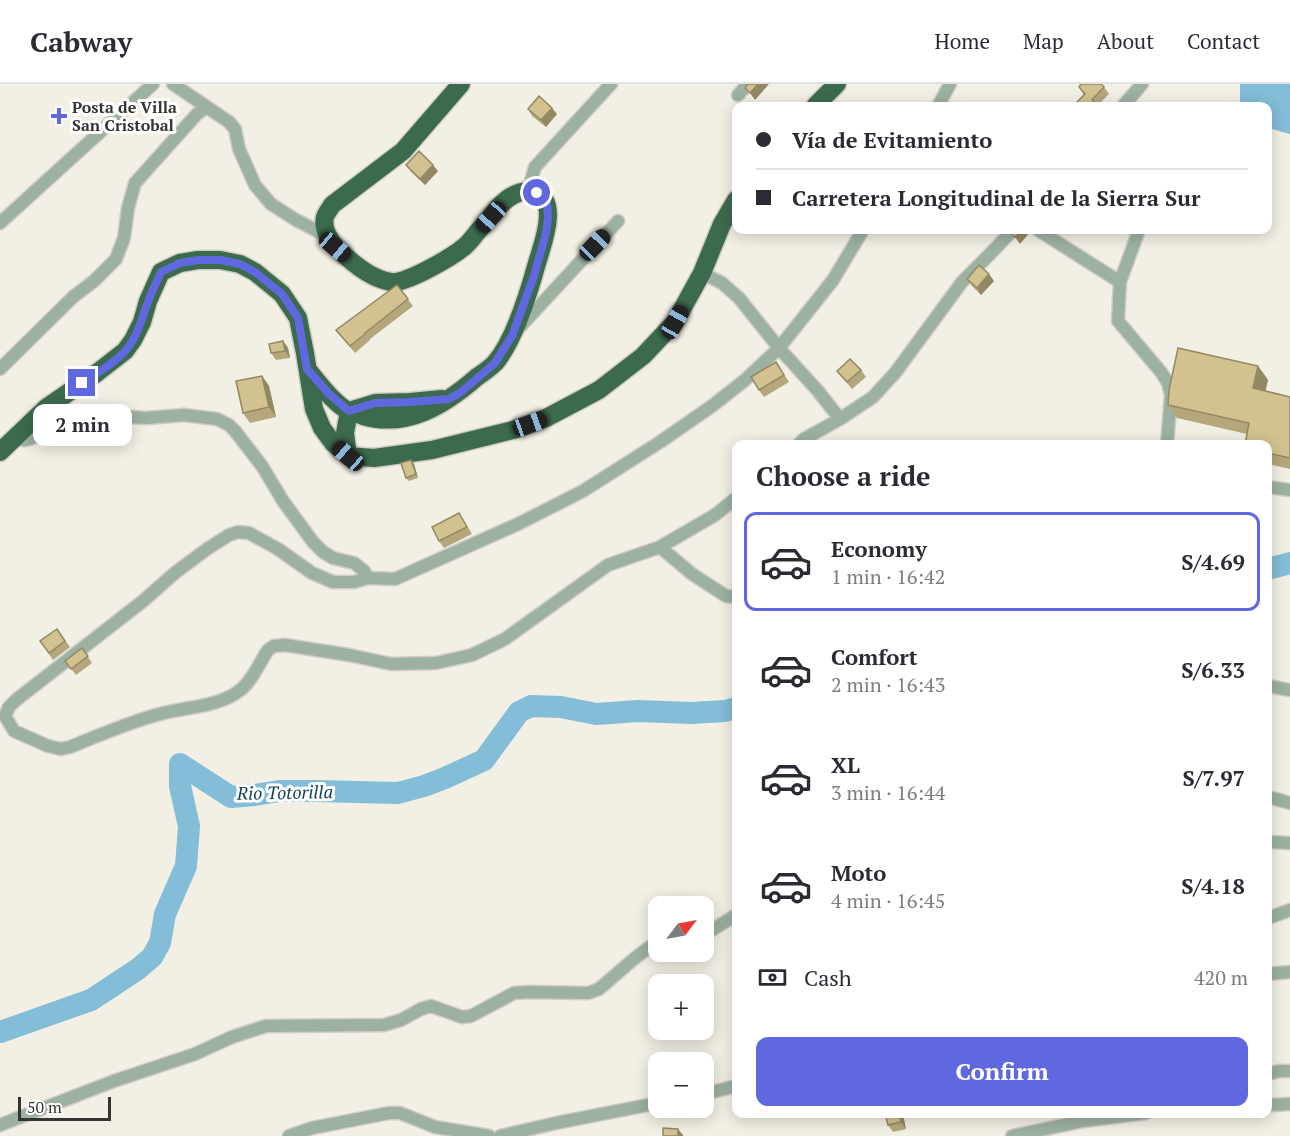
<!DOCTYPE html>
<meta charset="utf-8">
<style>
:root{--surface:#fff;--page:#f7f7f7;--text:#2b2b33;--muted:#7c7c81;--line:#e1e1e2;--accent:#6068e0}
body{margin:0;font-family:"PT Serif",serif;background:var(--page);color:var(--text);height:100vh;display:flex;flex-direction:column;font-size:22px;white-space:nowrap}
*{box-sizing:border-box;margin:0}
p{font-size:20px;color:var(--muted)}
.icon{flex:none;width:33px;height:33px;fill:none;stroke:currentColor;stroke-width:2;stroke-linecap:round;stroke-linejoin:round}
.map{position:relative;flex:1;overflow:hidden}
.drawer{position:absolute;left:732px;top:356px;width:540px;height:678px;display:flex;flex-direction:column;background:var(--surface);border-radius:12px;box-shadow:0 3px 15px #0003}
.drawer>*{flex:none}
.top-card{position:absolute;left:732px;top:18px;width:540px;height:132px;border-radius:12px;box-shadow:0 3px 15px #0003;display:grid;align-content:center;height:132px;padding:0 24px;background:var(--surface)}
.needle{width:39px;rotate:58deg}
.controls{position:absolute;left:648px;top:812px;display:grid;gap:12px}
.controls a{display:grid;place-items:center;width:66px;height:66px;border-radius:12px;background:var(--surface);box-shadow:0 3px 15px #0003;font-size:30px}
.scale{position:absolute;left:18px;bottom:15px;width:93px;box-sizing:border-box;padding-left:6px;border:3px solid #353430;border-top:0;font-size:16px;line-height:21px;white-space:nowrap;color:#353430;-webkit-text-stroke:4px #fff;paint-order:stroke}
.end{position:absolute;width:27px;height:27px;margin:-14px;border:8px solid #6068e0;background:#fff;box-shadow:0 0 0 3px #fff}
.from{border-radius:50%}
.bubble{position:absolute;height:42px;border-radius:12px;background:var(--surface);box-shadow:0 3px 15px #0003;font-size:20px;font-weight:800;line-height:42px;text-align:center}
.car{position:absolute;width:18px;height:36px;margin:-18px -9px;border-radius:8px;box-shadow:0 0 4px 2px #0007;background:linear-gradient(#222 24%,#8ab4d8 0 40%,#222 0 76%,#8ab4d8 0 86%,#222 0)}
.top-card b{display:flex;align-items:center;gap:21px;height:57px;font-size:22px}
.top-card b+b{border-top:2px solid var(--line)}
.top-card i{width:15px;height:15px;background:var(--text)}
ul{padding:0;list-style:none}
li{display:flex;align-items:center;gap:18px;height:99px;margin:0 12px 9px;padding:0 12px;border:3px solid transparent;border-radius:12px}
li div{flex:1}
li b{display:block;font-size:22px}
li em{font-style:normal;font-weight:800}
li.active{border-color:var(--accent)}
li>.icon{width:54px;height:54px;stroke-width:1.5}
h2{padding:0 24px;font-size:27px;line-height:72px}
.pay{display:flex;align-items:center;gap:15px;height:66px;padding:0 24px;font-size:22px}
.pay p{margin-inline-start:auto}
.button{display:flex;gap:12px;margin-top:auto;padding:12px 24px}
.button a{flex:1;height:69px;border-radius:12px;background:var(--accent);color:#fff;font-size:24px;font-weight:800;line-height:69px;text-align:center}
header{display:flex;align-items:center;gap:36px;box-sizing:border-box;height:84px;padding:0 30px;background:var(--surface);border-bottom:2px solid var(--line)}
header strong{font-size:28px}
nav{display:flex;gap:33px;margin-inline-start:auto;font-size:21px}
.map>svg:first-child{display:block}
.water{fill:#83bdd7}
.lines{fill:none;stroke-linecap:round;stroke-linejoin:round}
.river{stroke:#83bdd7;stroke-width:22}
.street-casing{stroke:#d0cdc4;stroke-width:15}
.highway-casing{stroke:#d0cdc4;stroke-width:21}
.street{stroke:#9cb1a2;stroke-width:12}
.highway{stroke:#3c6a4d;stroke-width:18}
.wall{fill:#b5a77b}
.shaded-wall{fill:#938864}
.building{fill:#d2c28f;stroke:#938864;stroke-width:1.5}
.route{stroke:#6068e0;stroke-width:8}
.poi-dot{fill:#6068e0;stroke:#fff;stroke-width:2}
.labels{text-anchor:middle;stroke-width:6;stroke-linejoin:round;paint-order:stroke}
.poi-label{font-size:16px;font-weight:bold;fill:#353430;stroke:#fff;text-anchor:start}
.water-label{font-size:18px;font-style:italic;fill:#124356;stroke:#fff}
</style>
<header>
<strong>Cabway</strong>
<nav><a>Home</a><a>Map</a><a>About</a><a>Contact</a></nav>
</header>
<div class="map">
<svg width="1290" height="1052" viewBox="0 0 1290 1052">
<rect width="100%" height="100%" fill="#f2efe4"/>
<path class="water" d="M1240 0H1290V50L1268 44V22H1240Z"/>
<g class="lines">
<path class="river" d="M1268 485 1290 479
M0 948 91 916 138 885 152 873 160 859 165 830 186 782 189 742 180 702V680L231 713 255 711 279 707H317L398 709 424 702 445 694 484 676 519 628 531 622 561 623 596 630 638 627 691 629 725 627 736 624"/>
<defs>
<path id="street" d="M173 0 229 38 235 45 239 65 255 101 271 120 296 136 329 153
M738 11 748 0
M938 22 950 0
M1123 22 1142 0
M528 107 535 83 611 0
M0 139 153 0
M1038 146 1120 198
M1139 146 1120 198 1118 237 1161 288 1168 299 1171 311 1167 360
M702 189 722 199 739 214 779 264 818 307 840 335
M519 244 618 137
M0 285 73 213 94 197 116 175 124 154 128 124 135 99 197 30 206 23
M13 355 25 356 30 355 87 330 146 334 184 331 217 335 229 341 235 347 262 382 283 417 313 458 323 468 333 474 354 479 364 487 368 494
M799 360 804 355 840 335 873 313 895 289 962 198 989 171 1013 146
M1268 403 1290 406
M736 414 715 431 660 463 608 481 505 555 472 571 436 579 391 580 349 571 285 561 274 562 268 566C259 579 252 598 239 607 218 623 185 623 160 630 129 638 100 651 70 663L61 665 48 662 14 647 5 632 9 623 16 616 143 517 176 488 207 465 229 451 238 448 249 449 278 465 312 489 333 498H354L368 494 395 495 518 440 583 407 660 358 712 322 745 296 779 264 833 196 863 146
M660 463 692 490 726 512 736 513
M1268 602 1290 606
M1268 713 1290 719
M1268 758 1290 759
M1268 834 1290 826
M704 851 736 831
M1268 890 1290 888
M1268 990 1279 987H1290
M704 1010 736 1002
M1268 1021 1290 1020
M0 1041 114 997 195 970 232 953 266 942 384 941 401 936 421 925 431 922 462 933 471 932 514 909 529 908 588 909 599 905 635 874 655 859H658
M289 1052 312 1044 389 1029H400L435 1043 489 1052
M500 1052 556 1039 658 1019
M1012 1052 1083 1037 1146 1029"/>
<path id="highway" d="M815 22 837 0
M308 286C319 299 334 320 350 328 354 329 359 330 363 332 407 345 445 321 477 293 483 289 490 284 495 279 514 257 529 208 537 179 542 162 562 111 531 108 526 107 519 108 514 111 501 116 489 136 479 146 474 152 470 158 464 163 452 173 406 200 391 198 371 195 352 179 338 165 330 158 322 144 325 133 326 129 330 125 332 121L403 67 461 0
M349 327 375 319 410 318 442 315
M0 368 46 324 98 288 125 267 133 256 142 238 148 217 161 188 180 179 198 176H220L240 180 255 188 282 210 298 234 305 269 314 325 322 344 333 359 348 372 374 374 432 366 513 346 546 334 599 306 643 272 675 238 702 189 722 140 736 116
M348 372 345 349 349 327"/>
</defs>
<use href="#street" class="street-casing"/>
<use href="#highway" class="highway-casing"/>
<use href="#street" class="street"/>
<use href="#highway" class="highway"/>
</g>
<path class="wall" d="M1079 3H1104L1109 10 1097 22 1084 11Z
M528 25 557 30 546 43 532 32Z
M406 81 438 87 425 101 411 88Z
M967 195 994 197 981 211 972 202Z
M397 201 413 222 370 255V256L355 269 336 246Z
M283 257 288 264 290 274 276 276 271 269Z
M776 278 789 298 764 313 759 306Z
M1258 282 1268 296 1265 307 1290 313V385L1268 380V360L1247 350 1177 334 1168 321Z
M861 286 866 293 852 305 837 287Z
M262 292 269 302 276 333 250 339 243 329Z
M411 376 414 380 418 394 409 397 406 394Z
M459 429 472 450 444 464 439 457Z
M57 545 70 563 53 576 40 557Z
M82 564 92 579 76 591 65 577Z
M885 1029H901L903 1031 906 1045 893 1048 888 1041Z
M944 1029H973L947 1034Z"/>
<path class="shaded-wall" d="M758 0H769L755 16 750 9Z
M552 24 557 30 546 43 541 36Z
M433 81 438 87 425 101 420 95Z
M1022 146H1030V148L1020 160 1015 153Z
M989 190 994 197 981 211 977 204Z
M283 257 288 264 290 274 285 267Z
M1258 282 1268 296 1263 318 1253 304Z
M262 292 269 302 276 333 269 323Z
M411 376 414 380 418 394 416 390Z
M899 1029H901L903 1031 906 1045 901 1038Z
M678 1045 683 1051V1052H678Z"/>
<path class="building" d="M748 0H758L750 9 745 4Z
M1081 0H1101L1104 3 1092 16 1098 22H1073L1085 10 1079 3Z
M539 12 552 24 541 36 528 25Z
M419 67 433 81 420 95 406 81Z
M1013 146H1022L1015 153 1010 149Z
M979 181 989 190 977 204 967 195Z
M397 201 408 215 365 249V250L350 262 336 246Z
M283 257 285 267 271 269 269 260Z
M1178 264 1258 282 1253 304 1290 313V374L1268 369V360H1245L1249 339 1168 321 1169 306Z
M850 275 861 286 847 298 837 287Z
M776 278 784 291 759 306 751 293Z
M262 292 269 323 243 329 236 297Z
M411 376 416 390 406 394 401 379Z
M459 429 467 443 439 457 432 443Z
M57 545 65 557 49 569 40 557Z
M82 564 88 572 71 585 65 577Z
M885 1029H899L901 1038 888 1041Z
M663 1044 678 1045V1052H663Z"/>
<g class="lines">
<path class="route" d="M82 299C97 289 115 279 127 265 138 251 142 234 148 218 151 208 157 198 161 188L180 179 198 176H220L240 180 255 188 282 210 298 234 307 285 329 310 349 327 375 319 410 318 449 315 461 308 495 279 512 252 534 192 546 149 548 134 547 119 543 113 537 109"/>
</g>
<path class="poi-dot" d="M56 23h6v6h6v6h-6v6h-6v-6h-6v-6h6z"/>
<g class="labels">
<g class="poi-label">
<text x="72" y="29">Posta de Villa<tspan x="72" dy="18">San Cristobal</tspan></text>
</g>
<g class="water-label">
<text transform="translate(285 709) rotate(-1)" y="6">Rio Totorilla</text>
</g>
</g>
</svg>
<div class="controls">
<a><svg class="needle" viewBox="-14 -14 28 28"><path d="M0-13l5 13h-10z" fill="#e53935"/><path d="M0 13l5-13h-10z" fill="#7c7c81"/></svg></a>
<a>+</a>
<a>−</a>
</div>
<div class="scale">50 m</div>
<i class="end from" style="left:537px;top:109px"></i>
<i class="end" style="left:82px;top:299px"></i>
<div class="bubble" style="left:33px;top:320px;width:99px">2 min</div>
<i class="car" style="left:491px;top:133px;rotate:222deg"></i>
<i class="car" style="left:595px;top:161px;rotate:44deg"></i>
<i class="car" style="left:335px;top:163px;rotate:130deg"></i>
<i class="car" style="left:675px;top:238px;rotate:29deg"></i>
<i class="car" style="left:530px;top:340px;rotate:70deg"></i>
<i class="car" style="left:348px;top:372px;rotate:311deg"></i>
<div class="top-card">
<b><i class="from"></i>Vía de Evitamiento</b>
<b><i></i>Carretera Longitudinal de la Sierra Sur</b>
</div>
<section class="drawer">
<h2>Choose a ride</h2>
<ul>
<li class="active"><svg class="icon" aria-label="car" viewBox="0 0 24 24"><path d="M5 17H2v-5l4-1 3-4h7l3 4 3 1v5h-3M9 17h6M6 11h13"/><circle cx="7" cy="17" r="2"/><circle cx="17" cy="17" r="2"/></svg><div><b>Economy</b><p>1 min · 16:42</p></div><em>S/4.69</em></li>
<li><svg class="icon" aria-label="car" viewBox="0 0 24 24"><path d="M5 17H2v-5l4-1 3-4h7l3 4 3 1v5h-3M9 17h6M6 11h13"/><circle cx="7" cy="17" r="2"/><circle cx="17" cy="17" r="2"/></svg><div><b>Comfort</b><p>2 min · 16:43</p></div><em>S/6.33</em></li>
<li><svg class="icon" aria-label="car" viewBox="0 0 24 24"><path d="M5 17H2v-5l4-1 3-4h7l3 4 3 1v5h-3M9 17h6M6 11h13"/><circle cx="7" cy="17" r="2"/><circle cx="17" cy="17" r="2"/></svg><div><b>XL</b><p>3 min · 16:44</p></div><em>S/7.97</em></li>
<li><svg class="icon" aria-label="car" viewBox="0 0 24 24"><path d="M5 17H2v-5l4-1 3-4h7l3 4 3 1v5h-3M9 17h6M6 11h13"/><circle cx="7" cy="17" r="2"/><circle cx="17" cy="17" r="2"/></svg><div><b>Moto</b><p>4 min · 16:45</p></div><em>S/4.18</em></li>
</ul>
<div class="pay"><svg class="icon" aria-label="cash" viewBox="0 0 24 24"><path d="M3 7h18v10H3z"/><circle cx="12" cy="12" r="2"/></svg>Cash<p>420 m</p></div>
<div class="button"><a>Confirm</a></div>
</section>
</div>
